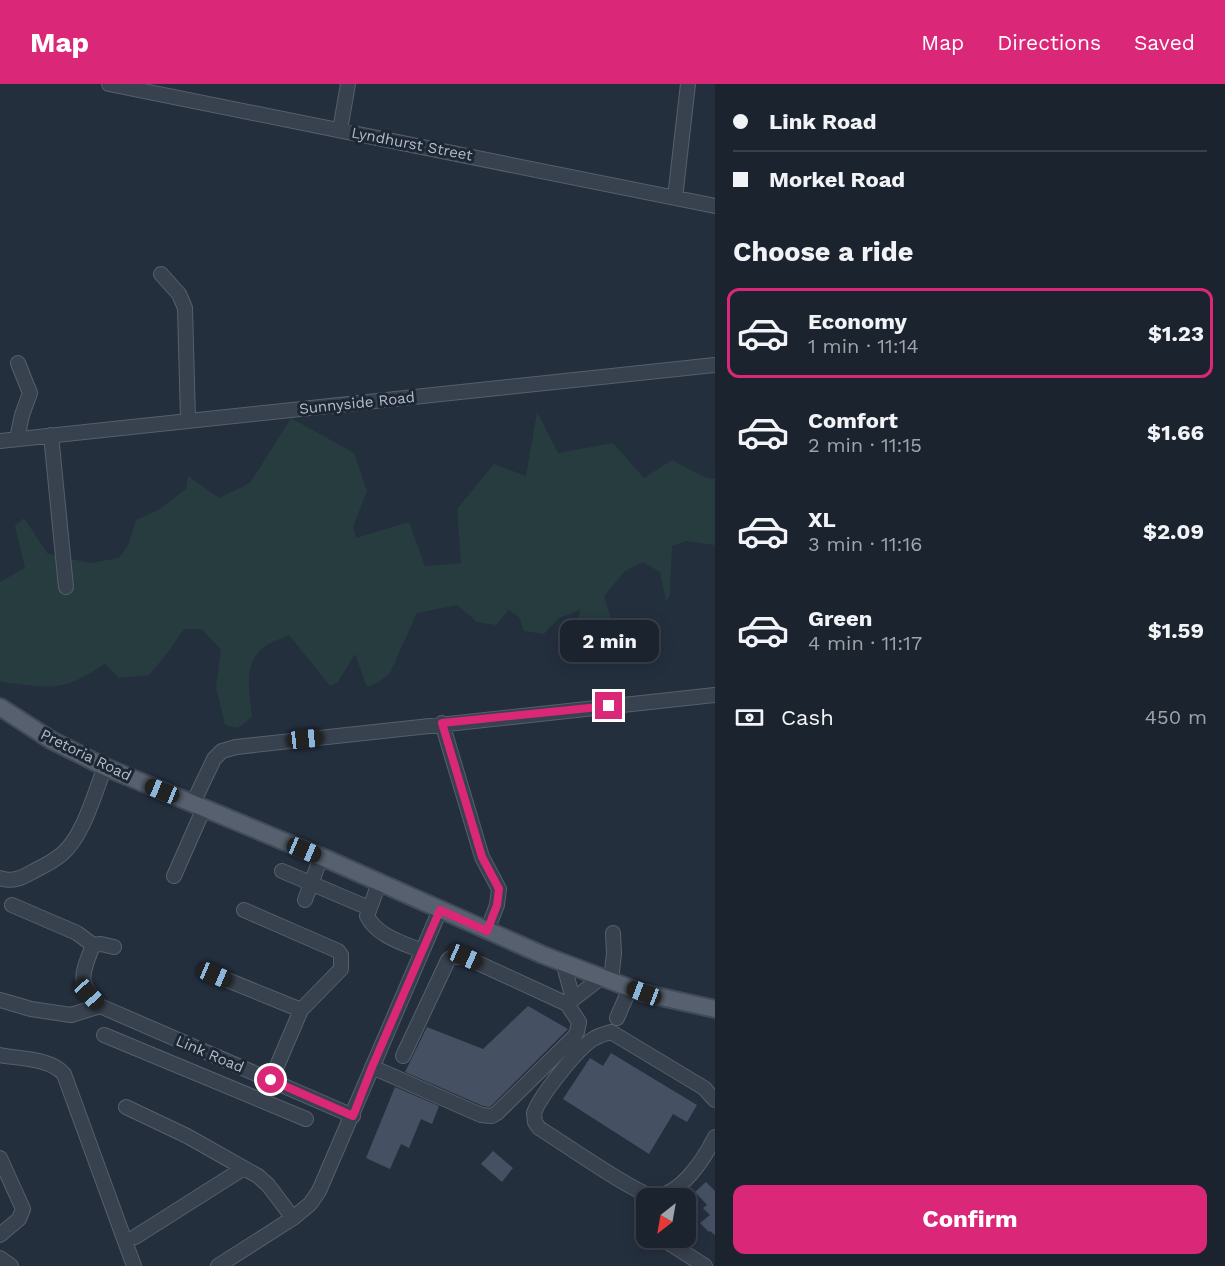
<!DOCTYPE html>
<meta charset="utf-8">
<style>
:root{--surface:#1b232e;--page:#242b36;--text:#f1f3f6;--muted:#a0a4aa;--line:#39404a;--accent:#db2777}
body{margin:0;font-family:"Work Sans",sans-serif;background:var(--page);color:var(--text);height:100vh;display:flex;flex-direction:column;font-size:22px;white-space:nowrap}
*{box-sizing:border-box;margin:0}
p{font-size:20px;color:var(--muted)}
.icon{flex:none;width:33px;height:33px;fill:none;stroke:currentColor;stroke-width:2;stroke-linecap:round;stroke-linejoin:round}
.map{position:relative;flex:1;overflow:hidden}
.sheet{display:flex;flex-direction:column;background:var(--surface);width:510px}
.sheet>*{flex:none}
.banner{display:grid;align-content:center;height:132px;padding:0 18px;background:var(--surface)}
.needle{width:39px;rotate:211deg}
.buttons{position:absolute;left:636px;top:1104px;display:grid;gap:12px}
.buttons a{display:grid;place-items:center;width:60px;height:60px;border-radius:12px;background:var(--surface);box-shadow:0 3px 15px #0003,0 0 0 2px var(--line);font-size:30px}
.end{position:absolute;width:27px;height:27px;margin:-14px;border:8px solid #db2777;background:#fff;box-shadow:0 0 0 3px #fff}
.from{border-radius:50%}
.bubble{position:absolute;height:42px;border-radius:12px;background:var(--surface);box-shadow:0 3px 15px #0003,0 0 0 2px var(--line);font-size:20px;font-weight:700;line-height:42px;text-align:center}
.car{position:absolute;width:18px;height:36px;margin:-18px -9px;border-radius:8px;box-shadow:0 0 4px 2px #0007;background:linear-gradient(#222 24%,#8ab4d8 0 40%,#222 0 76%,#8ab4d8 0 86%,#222 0)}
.banner b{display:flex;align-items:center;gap:21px;height:57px;font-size:22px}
.banner b+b{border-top:2px solid var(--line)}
.banner i{width:15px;height:15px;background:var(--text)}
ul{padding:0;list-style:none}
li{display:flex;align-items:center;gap:18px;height:90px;margin:0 12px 9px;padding:0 6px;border:3px solid transparent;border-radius:12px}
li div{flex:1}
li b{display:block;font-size:22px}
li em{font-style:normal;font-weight:700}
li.on{border-color:var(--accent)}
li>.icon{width:54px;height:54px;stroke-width:1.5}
h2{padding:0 18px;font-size:27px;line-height:72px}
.pay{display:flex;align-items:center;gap:15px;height:66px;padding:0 18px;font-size:22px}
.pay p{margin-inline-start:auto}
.primary-button{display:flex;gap:12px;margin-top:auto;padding:12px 18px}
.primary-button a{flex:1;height:69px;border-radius:12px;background:var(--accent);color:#fff;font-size:24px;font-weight:700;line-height:69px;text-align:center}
header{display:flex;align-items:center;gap:36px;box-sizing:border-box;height:84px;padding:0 30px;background:var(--accent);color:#fff}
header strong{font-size:28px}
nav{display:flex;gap:33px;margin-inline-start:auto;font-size:21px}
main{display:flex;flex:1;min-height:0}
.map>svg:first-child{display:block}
.green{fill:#263c3f}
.building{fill:#455162}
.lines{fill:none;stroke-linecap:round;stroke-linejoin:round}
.minor-casing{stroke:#565f6c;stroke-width:16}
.major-casing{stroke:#414a57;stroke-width:20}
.minor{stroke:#38414e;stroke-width:14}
.major{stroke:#56606e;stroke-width:16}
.route{stroke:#db2777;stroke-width:8}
.labels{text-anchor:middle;stroke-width:6;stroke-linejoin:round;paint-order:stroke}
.street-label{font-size:15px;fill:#b4bcc9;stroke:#1d2633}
</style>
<header>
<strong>Map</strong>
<nav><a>Map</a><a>Directions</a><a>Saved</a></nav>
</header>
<main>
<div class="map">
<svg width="715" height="1182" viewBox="0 0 715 1182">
<rect width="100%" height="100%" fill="#242f3e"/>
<path class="green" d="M537 328 558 369 613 359 644 394 672 376 704 393 715 395V461L686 457 672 462 670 511 666 517 660 488 643 478 625 487 604 512 611 534 594 547H576L580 526 559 534 544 550 524 547 519 533 509 526 496 541 477 538 457 521 417 529 390 589 379 598 367 603 355 570 338 598 330 602 289 551C281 555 270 558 263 564 242 580 250 611 252 633L238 644 225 641 216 603 221 566 202 545H184L166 571 149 591 119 594 105 580C70 602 61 606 19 600 13 599 6 599 0 597V498L25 484 15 442 24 434 48 470 90 479 119 474 128 461 136 436 158 426 186 405 188 392 219 414 250 399 291 334 354 369 367 407 353 443 356 454 409 438 425 482 461 479 457 425 494 380 526 392Z"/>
<path class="building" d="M528 922 568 945 490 1023 483 1022 405 988 427 943 483 965Z
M611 969 697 1021 687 1038 673 1030 649 1070 563 1015 590 974 603 982Z
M395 1003 439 1022 432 1040 421 1035 409 1064 401 1060 390 1085 366 1074Z
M493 1067 513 1084 502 1098 481 1080Z
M706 1098 715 1107V1151L710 1147 709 1148 700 1139 710 1131 703 1124 707 1121 695 1108Z"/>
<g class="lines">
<defs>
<path id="minor" d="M109 0 715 122
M340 46 348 0
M675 114 688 0
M161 190 179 210 185 224 188 336
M51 351 66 503
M17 355 22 331 30 309 18 279
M0 357 715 281
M442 639 482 773 499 805 497 821 487 847
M193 719 214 675 222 667 236 663 715 611
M282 787 369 824
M174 792 204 724
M0 794C13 799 23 793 34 787 44 782 54 777 62 770 84 751 94 710 105 683
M379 799 367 832C377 852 403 859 422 867
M305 816 321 773
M12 821 77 849 93 861C82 891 76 896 100 922L353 1032
M244 826 338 867 341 871V885L301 926 271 996
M93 861 101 860 114 863
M563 878 573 915
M215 891 301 926
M611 897 614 869 613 849
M0 916 31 925 71 931 100 922
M567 920 602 893
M617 934 630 904
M104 951 306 1035
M0 971C20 975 50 974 64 990L134 1182
M372 983 481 1031 492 1032 497 1029 574 953 577 948 579 938 567 920 465 873H452L448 876 403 972
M715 1016 704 1004 611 948C604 950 598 952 593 955 577 965 540 1012 534 1029L535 1038 539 1044C559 1056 638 1112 654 1112 681 1112 705 1073 715 1053
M126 1023 187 1052 258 1092 268 1101 293 1134
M0 1074 23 1125 19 1135 0 1151
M646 1120C641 1128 642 1134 644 1143L646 1144
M135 1153 244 1084
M661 1154 705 1182
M0 1174 11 1182
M218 1182 293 1134 310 1120 319 1107 440 826"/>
<path id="major" d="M0 623 51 656 105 683 329 776 543 871 643 909 715 925"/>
</defs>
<use href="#minor" class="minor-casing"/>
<use href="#major" class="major-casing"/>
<use href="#minor" class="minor"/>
<use href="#major" class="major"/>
</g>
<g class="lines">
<path class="route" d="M271 996 353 1032 372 983 440 826 487 847 497 821 499 805 482 773 442 639 609 622"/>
</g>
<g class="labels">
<g class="street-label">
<text transform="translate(412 60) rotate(11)" y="5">Lyndhurst Street</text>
<text transform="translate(357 319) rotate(-6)" y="5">Sunnyside Road</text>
<text transform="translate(86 671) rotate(26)" y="5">Pretoria Road</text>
<text transform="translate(210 970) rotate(23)" y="5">Link Road</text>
</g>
</g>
</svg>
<div class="buttons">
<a><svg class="needle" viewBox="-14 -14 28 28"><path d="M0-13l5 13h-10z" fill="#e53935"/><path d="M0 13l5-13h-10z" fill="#a0a4aa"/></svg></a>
</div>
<i class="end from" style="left:271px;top:996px"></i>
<i class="end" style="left:609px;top:622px"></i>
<div class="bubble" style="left:560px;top:536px;width:99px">2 min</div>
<i class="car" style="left:305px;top:655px;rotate:84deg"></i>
<i class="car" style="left:162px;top:707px;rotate:292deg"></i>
<i class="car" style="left:304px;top:766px;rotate:113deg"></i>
<i class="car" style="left:465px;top:873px;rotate:114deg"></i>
<i class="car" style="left:215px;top:891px;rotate:113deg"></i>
<i class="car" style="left:644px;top:909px;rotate:291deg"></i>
<i class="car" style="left:89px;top:910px;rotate:138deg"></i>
</div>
<section class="sheet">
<div class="banner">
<b><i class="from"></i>Link Road</b>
<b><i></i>Morkel Road</b>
</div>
<h2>Choose a ride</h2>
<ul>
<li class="on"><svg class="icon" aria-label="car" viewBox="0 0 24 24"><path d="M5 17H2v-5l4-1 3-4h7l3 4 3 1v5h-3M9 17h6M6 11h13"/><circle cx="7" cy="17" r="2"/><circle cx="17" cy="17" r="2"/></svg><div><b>Economy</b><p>1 min · 11:14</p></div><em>$1.23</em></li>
<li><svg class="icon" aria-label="car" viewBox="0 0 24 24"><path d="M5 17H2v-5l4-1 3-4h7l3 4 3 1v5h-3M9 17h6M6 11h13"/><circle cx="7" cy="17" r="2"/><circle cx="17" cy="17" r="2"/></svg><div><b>Comfort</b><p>2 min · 11:15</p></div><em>$1.66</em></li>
<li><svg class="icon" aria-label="car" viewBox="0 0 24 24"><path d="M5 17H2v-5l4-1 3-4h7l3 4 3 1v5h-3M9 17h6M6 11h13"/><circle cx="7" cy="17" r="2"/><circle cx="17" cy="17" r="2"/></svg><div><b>XL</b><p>3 min · 11:16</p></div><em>$2.09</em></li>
<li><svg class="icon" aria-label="car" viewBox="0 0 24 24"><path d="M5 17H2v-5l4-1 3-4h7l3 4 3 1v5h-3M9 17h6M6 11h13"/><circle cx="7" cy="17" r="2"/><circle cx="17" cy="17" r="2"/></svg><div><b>Green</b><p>4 min · 11:17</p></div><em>$1.59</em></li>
</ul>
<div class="pay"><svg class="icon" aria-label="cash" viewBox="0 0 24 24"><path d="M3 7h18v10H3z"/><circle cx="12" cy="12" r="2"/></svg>Cash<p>450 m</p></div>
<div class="primary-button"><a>Confirm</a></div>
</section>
</main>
